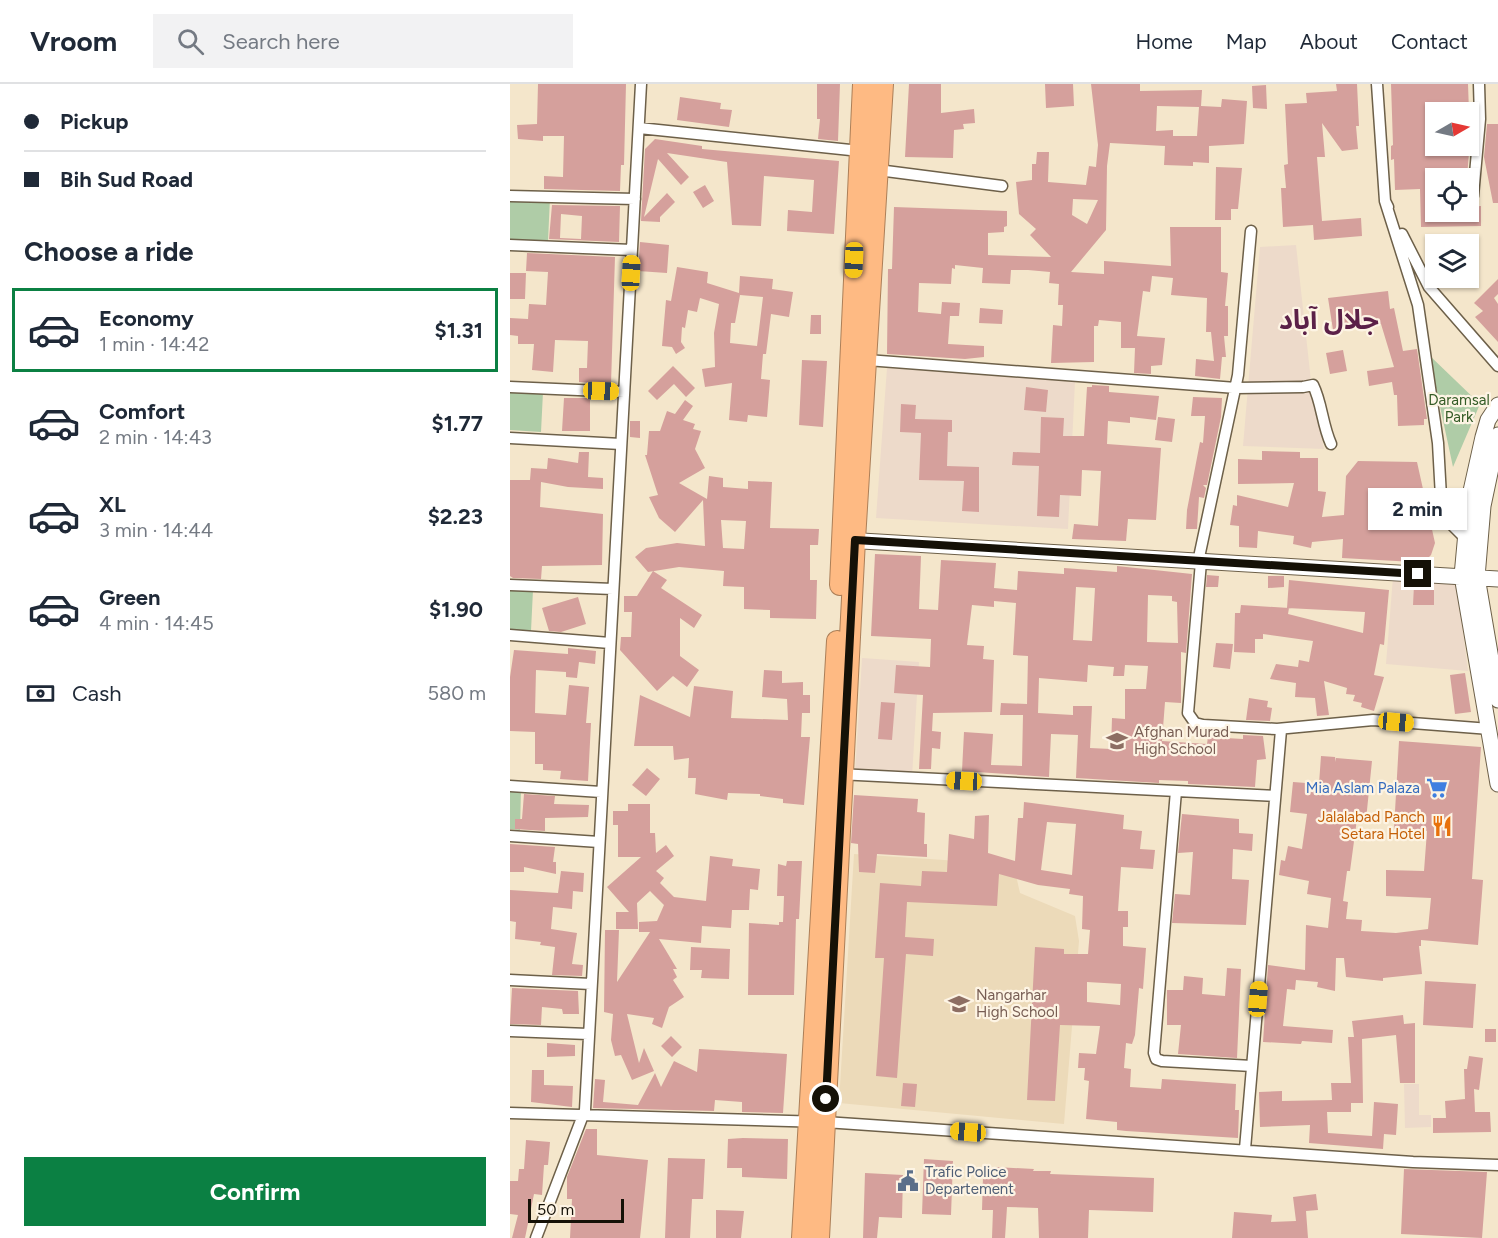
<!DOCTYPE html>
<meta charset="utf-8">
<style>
:root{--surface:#fff;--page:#f2f2f3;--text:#1f2937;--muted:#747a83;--line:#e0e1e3;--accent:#0b8043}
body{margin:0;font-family:Figtree,"Noto Sans Arabic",sans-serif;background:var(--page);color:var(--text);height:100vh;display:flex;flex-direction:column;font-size:22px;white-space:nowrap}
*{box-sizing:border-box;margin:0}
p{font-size:20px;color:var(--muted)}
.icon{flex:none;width:33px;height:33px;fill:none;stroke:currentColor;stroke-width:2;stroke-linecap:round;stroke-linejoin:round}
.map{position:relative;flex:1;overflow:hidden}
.details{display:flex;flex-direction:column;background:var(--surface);width:510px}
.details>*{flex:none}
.hud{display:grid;align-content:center;height:132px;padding:0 24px;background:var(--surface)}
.needle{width:39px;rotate:81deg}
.tools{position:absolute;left:915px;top:18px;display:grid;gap:12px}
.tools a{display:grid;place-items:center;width:54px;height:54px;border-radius:0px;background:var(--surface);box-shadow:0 2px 4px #0004;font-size:30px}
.scale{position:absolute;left:18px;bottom:15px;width:96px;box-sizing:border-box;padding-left:6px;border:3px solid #151107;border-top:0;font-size:16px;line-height:21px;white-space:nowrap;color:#151107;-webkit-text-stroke:4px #fdf4e4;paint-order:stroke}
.end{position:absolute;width:27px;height:27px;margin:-14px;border:8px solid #151107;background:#fff;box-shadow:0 0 0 3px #fff}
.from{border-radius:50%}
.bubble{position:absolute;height:42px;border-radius:0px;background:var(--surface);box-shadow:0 2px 4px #0004;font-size:20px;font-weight:700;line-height:42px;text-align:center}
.car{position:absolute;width:18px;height:36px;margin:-18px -9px;border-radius:8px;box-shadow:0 0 4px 2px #0007;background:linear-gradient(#f5c518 24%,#345 0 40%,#f5c518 0 76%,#345 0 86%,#f5c518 0)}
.hud b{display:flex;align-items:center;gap:21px;height:57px;font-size:22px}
.hud b+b{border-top:2px solid var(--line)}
.hud i{width:15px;height:15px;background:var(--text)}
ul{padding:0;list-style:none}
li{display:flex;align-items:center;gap:18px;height:84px;margin:0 12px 9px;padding:0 12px;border:3px solid transparent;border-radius:0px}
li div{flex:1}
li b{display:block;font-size:22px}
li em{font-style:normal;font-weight:700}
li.on{border-color:var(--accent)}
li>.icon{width:54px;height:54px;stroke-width:1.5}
h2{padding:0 24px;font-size:27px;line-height:72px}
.pay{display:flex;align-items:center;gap:15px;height:66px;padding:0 24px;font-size:22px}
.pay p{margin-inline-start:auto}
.cta{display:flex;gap:12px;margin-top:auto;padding:12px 24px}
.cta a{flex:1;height:69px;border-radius:0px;background:var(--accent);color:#fff;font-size:24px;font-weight:700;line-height:69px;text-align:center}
header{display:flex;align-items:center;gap:36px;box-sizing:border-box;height:84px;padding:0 30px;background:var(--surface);border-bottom:2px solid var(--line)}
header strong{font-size:28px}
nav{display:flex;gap:33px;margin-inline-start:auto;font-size:21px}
.search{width:420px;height:54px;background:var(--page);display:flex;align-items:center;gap:15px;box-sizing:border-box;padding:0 21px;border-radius:0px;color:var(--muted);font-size:22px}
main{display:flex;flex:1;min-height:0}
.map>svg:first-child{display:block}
.commercial{fill:#eddaca}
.built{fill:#ecdab9}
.green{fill:#afcca7}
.building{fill:#d5a09c;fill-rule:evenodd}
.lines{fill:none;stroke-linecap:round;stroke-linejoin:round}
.street-casing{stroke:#6d6049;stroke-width:13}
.secondary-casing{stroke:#6d6049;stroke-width:17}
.highway-casing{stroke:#ac7f58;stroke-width:22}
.street{stroke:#fff;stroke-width:10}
.secondary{stroke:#fff;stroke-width:15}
.highway{stroke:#feba83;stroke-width:20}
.route{stroke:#151107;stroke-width:8}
.labels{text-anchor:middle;stroke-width:4.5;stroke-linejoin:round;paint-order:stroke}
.park-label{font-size:15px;fill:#335b26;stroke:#fdf4e4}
.education-label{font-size:15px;fill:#785e54;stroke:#fdf4e4;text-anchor:start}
.shop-label{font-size:15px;fill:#366cbe;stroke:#fdf4e4;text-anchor:end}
.food-label{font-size:15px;fill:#c56008;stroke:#fdf4e4;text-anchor:end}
.service-label{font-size:15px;fill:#4e5e75;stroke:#fdf4e4;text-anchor:start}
.town-label{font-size:27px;font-weight:bold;fill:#5b2048;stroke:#fdf4e4}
</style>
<header>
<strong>Vroom</strong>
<div class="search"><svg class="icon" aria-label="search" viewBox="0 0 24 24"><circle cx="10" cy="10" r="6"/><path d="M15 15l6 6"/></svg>Search here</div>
<nav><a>Home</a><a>Map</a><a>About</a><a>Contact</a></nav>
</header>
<main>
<section class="details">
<div class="hud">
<b><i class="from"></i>Pickup</b>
<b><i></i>Bih Sud Road</b>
</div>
<h2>Choose a ride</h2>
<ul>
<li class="on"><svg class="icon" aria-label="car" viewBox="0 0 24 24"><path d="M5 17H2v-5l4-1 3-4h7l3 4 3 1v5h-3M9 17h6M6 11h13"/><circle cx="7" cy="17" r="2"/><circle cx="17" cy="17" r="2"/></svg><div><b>Economy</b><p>1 min · 14:42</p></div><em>$1.31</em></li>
<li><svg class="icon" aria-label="car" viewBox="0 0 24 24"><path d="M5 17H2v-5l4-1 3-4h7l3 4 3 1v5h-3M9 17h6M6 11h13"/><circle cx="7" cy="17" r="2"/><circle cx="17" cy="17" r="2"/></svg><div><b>Comfort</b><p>2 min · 14:43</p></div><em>$1.77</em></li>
<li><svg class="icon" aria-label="car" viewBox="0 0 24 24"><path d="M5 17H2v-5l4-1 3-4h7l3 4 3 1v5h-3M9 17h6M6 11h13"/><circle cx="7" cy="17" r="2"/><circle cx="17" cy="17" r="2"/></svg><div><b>XL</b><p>3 min · 14:44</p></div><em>$2.23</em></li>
<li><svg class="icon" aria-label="car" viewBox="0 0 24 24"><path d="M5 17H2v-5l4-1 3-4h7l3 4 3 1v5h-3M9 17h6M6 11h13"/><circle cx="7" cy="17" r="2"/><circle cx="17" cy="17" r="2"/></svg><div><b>Green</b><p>4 min · 14:45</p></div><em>$1.90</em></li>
</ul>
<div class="pay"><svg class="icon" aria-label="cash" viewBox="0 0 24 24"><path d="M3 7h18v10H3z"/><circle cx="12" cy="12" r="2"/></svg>Cash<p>580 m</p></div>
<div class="cta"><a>Confirm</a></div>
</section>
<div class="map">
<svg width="988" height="1154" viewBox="0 0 988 1154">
<rect width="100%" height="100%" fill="#f4e6cb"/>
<path class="commercial" d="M786 161 802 306 814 365 733 362 750 163Z
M377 284 565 297 558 445 366 434Z
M883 493 947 499 958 587 876 580Z
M352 574 409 578 402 693 345 690Z
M894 1000H909V1031H921V1043L895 1044Z"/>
<path class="built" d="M344 770 464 778 505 787 510 809 565 832 569 857 554 1040 329 1019Z"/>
<path class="green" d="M0 113 40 114 38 157 0 156Z
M919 271 970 320 943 383Z
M0 307 33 308 31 348 0 346Z
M0 505 23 506 21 547 0 546Z
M0 704H11L10 746 0 745Z"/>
<path class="building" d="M28 0H116L114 81H111L110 107 34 105V92L53 93 54 52H33V57L8 55 7 41 27 40Z
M307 0H330L328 57 308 55 310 35H307Z
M399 0H431V29L464 25 465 39 453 40 454 45 444 46 443 74 395 73Z
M535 0H563L564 22 536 24Z
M581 0H630V7L692 6 691 22 711 23 712 15 737 17 734 60 699 62V79L683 78V82L654 81 655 62 600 59 597 82 596 146 561 188 594 190V177L661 182 660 143H711V188L718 189 715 222H718V252H714L716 273H712L710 295 685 292 686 275 704 277 701 248H696L697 214 661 211 663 194 642 192 640 208 633 207 627 252 655 254 652 281 641 282V290L624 289 625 264H611V238L589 236 588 242H584V278L541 279 543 241 552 242 553 221H548L549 200 539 199 540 188 518 186H501L500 200 472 199 473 184 445 181V185L442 184 441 200 409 199 408 228 431 230 432 218 450 219 449 232H440L438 260 474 262V273L455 275 377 270 378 185H382L384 123 497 127V142L494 143V148L478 149V171L541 173 520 151 526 145 509 130 506 98 522 96V80H526L527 68H539L538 98 576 101 579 82 586 83 588 61ZM647 22 689 23 687 52H663V46L646 47ZM563 115 588 116 577 140 562 131Z
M826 0H847L849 42H846L848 65 832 67 812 39 815 73H807L812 137 851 134 852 152 804 156 803 141 773 143 771 104H776L774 81 778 80 775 20 797 19 796 9 827 7Z
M881 0H958L959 28H926V62H959V68L957 94H926V128H958V123L971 122V142L911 143 910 105 885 106 884 75 881 76V62L883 61Z
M756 1 757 25 743 24 742 2Z
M170 13 211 19 210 25 222 26 219 43 167 36Z
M977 40H988V119H983L974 73Z
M145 55 192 62V65L329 77 324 150 277 147 278 126 302 128 304 96 254 92 251 142 222 141 217 78 157 69 179 93 171 101 148 75 134 133 157 109 165 118 150 133V138L131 137 135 65Z
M706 83 732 84 728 125H721V136H705Z
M195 101 204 117 193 124 183 108Z
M42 121 110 122 109 158 39 155ZM51 130 72 132 71 155 50 154Z
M130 158 159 161 157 189 128 187Z
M17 169 105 173 101 300 69 298V284H77L78 257 45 256 43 288 22 286 24 260H8V252L0 251V234L18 235 19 220 36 221 38 188 16 187Z
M167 183 198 188 197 199 229 209 230 192 263 195 262 205 283 208 279 233 261 230 256 270H253L251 295 260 296 257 333 238 331 237 338 219 336 222 299 195 303 192 285 205 283 204 249 209 220 190 214 187 228 178 226 175 244 172 243 171 258 175 264 166 270 162 263 152 262 156 216 161 217ZM230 211 253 213 247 262 220 259 221 239H225Z
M0 189H16L15 215H0Z
M988 195V210L984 214 988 220V258L965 233 973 227 964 219Z
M878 207 880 225 884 224 893 267 907 265 917 335H914V341L888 342 887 311H884L882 298 859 302 857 287 884 283 871 240 823 246 818 214Z
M470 224 493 226 492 240 469 239Z
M301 231H311V250H300Z
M833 266 837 287 820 290 816 269Z
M292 276 317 277 313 343 289 341Z
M163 282 185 304 176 313 164 300 147 316 138 307Z
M582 301 599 302V308L649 312 646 336 620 333V339L598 337 597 360 651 364 646 436 618 435 616 457 562 455 564 440 588 442 591 387 572 386 571 412 550 411 549 433 527 432 529 382 502 381 503 368 530 369 531 333 554 334 553 352H574L577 303H582Z
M516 303 538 306 536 328 514 326Z
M683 313 712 314 711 333 697 401H693L696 404 694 414 689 413 687 445H676L677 426 690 358 693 359 695 332H681Z
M54 314H80V347H52Z
M175 316 183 322 173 336 185 340 183 345 191 347 185 365 195 384 169 399 197 415 199 392 213 394V403L238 405V397L262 398 260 444 309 445 308 461H300V496H307L306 535 260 534V526L234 525V503L213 502 214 487 169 483 138 488 125 473 136 464 167 459 195 462 193 416 165 448 149 434 139 413 148 411 135 371H137L139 347H150L157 327 165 330ZM211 436 236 437 234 465 213 464Z
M391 320 406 321 405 335 442 336V348H438L437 382 469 383V428L452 427 454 397 409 396 411 349 390 348Z
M648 333 665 335 662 358 645 356Z
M120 337H130V354L120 353Z
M752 367 790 368V374H808V407L816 408 812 433 834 431 836 392 848 377 907 378 925 459 921 471 916 476 904 478 832 474 833 455 802 458 801 464 783 460 784 452 748 447 747 464 729 463V442L720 441 723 421 727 422V411L778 423 784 399 728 400V375L752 376Z
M69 368H79L78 393 93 394V405L58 403 31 398 30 423 93 430 92 481 32 482 31 495 3 494 0 492V396H20L21 384 37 385 38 374 68 379Z
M365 470 411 472 409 525 428 526 431 476 486 479 484 504 507 506 508 487 554 490V484L607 488V482L682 490 676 569 671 568V619L655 618 652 657 697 660 698 653 733 655V651L753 652 756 675 747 676 745 703 678 700V697L649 696V699L566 694 568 651 541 650 539 693 452 687 454 648 483 650 481 681 512 682 513 631H490L491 619 517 620 518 572 503 571 506 519 484 517V523L462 521 457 561 474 562 473 575 484 576 482 628 423 629 422 647 431 648 430 665 422 664 421 685H409L413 611 384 609 386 581 420 583 421 555 361 552ZM566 503 585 504 582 557 563 556ZM638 511 662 512V517L667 518 668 559 637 558ZM578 581 604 583 603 592H614L615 581 638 582 636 605H615V635L602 634 601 665 580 664 582 622H563V631L528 629 529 594 577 598Z
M143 487 157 496 151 504 192 531 184 544 170 534V572L189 586 177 603 163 592 147 607 110 566 111 553H121L122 528H114V512H127Z
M697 491 709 492 708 503H696Z
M758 492H774V503L758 504Z
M779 496 879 506 874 561 870 560 864 591 874 593 864 627 851 623 852 619 843 617 845 611 836 610 837 604 814 597 819 631 807 632 805 614 785 613 786 599 760 595 766 580 788 583 789 576 799 578 803 557 753 550V555H745V569L724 568 725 529H730L731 521 779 524 778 530 853 549 855 528 777 524Z
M904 501H924V521H903Z
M68 513 76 540 51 548 39 547 32 524Z
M706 559 723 560 720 585 703 583Z
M58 564 86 567 85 580 69 578 67 594 56 593V588L26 586 25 629 56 631 59 601 79 603 76 639H81L78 697 50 695 51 687 33 686V680H25V648L0 647V593L4 566 58 570Z
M254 586 272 587V599L293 598V611H300V629H292L291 653H300L294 721 273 719V715L250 712V710L218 709 217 716 185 710 186 694H178L179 674 164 676 163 662H124L130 611 180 633 184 602 223 607 221 634 278 636 277 615 252 613Z
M955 589 961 628 945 630 940 591Z
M739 614 758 617 757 623 762 624 760 637 736 636Z
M371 618 385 619 382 656 368 655Z
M889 657 971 663 962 795 973 796 968 861 911 856V862H909L912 890 873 894V897L836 893 834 874H826L825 907 807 903 808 898 786 896 785 906 777 905 773 942 823 946 822 959 792 957 791 960 753 958 758 881 795 886 796 841 818 844 821 814 797 810 799 797 769 791 771 776 775 777 778 762 792 765 797 730 780 728 783 698 809 700 811 672 825 673 826 678V674L862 677 856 736 847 735 840 787H837L833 817 838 818 836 835 852 836 851 847 886 849 918 845 921 814 876 812V786L914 787 917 747 884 745Z
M137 684 150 695 136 712 122 701Z
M14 710 45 712 44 720 79 721 78 733 35 734V747L5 745V735H12Z
M344 711 408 715 407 728 415 729 414 760H417V773L367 770 365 789 349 788 348 760 341 759Z
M514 718 614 731 613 745 632 747 630 765 645 766 643 785 611 783 608 827H618V843H613V862L636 864 633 905 629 904 625 951 622 960 616 959 614 984 621 985 620 1003 651 1005 652 995 726 1000 725 1026H729L728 1054 616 1047 607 1046V1038L576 1035 579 997 574 996 575 984H568L569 969 586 970 590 942 550 941 545 1017 517 1016 525 863 554 865V870H578L580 846 572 845 573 812 559 810 560 805 528 801 489 790 487 822 397 818 395 853 424 855 423 872 396 870 387 994 366 992 374 874H365L370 799 411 802 412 787 437 788 439 750 464 755 465 732 479 731 478 769 505 777 508 734H513ZM537 738 566 740 562 791 531 786ZM577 898 611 900 610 921 577 918Z
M118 720H140V749H145L146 769 156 761 164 772 146 787 154 794 150 799 164 813 196 817 200 772 223 775 222 782 250 785 248 806 240 805 239 826H222L221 844 192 842 191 859 149 855 167 885H163L167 893 163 896 174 913 159 923 152 944 142 940 144 934 117 930 129 979 134 964 144 987 122 996 111 971 105 972 101 956 103 930 94 928 95 846H109L107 898 140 848H129V838L147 837 154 821 140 807 127 819 128 845H106V828H119L97 803 131 773H108V741H103V727H118Z
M672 730 729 735V749L743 750 742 767 723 765 722 795 739 796 736 841 662 839 665 810 680 811 683 768 668 769Z
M0 760 45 763 43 778H46V790L14 783V788H0Z
M277 777H292L289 835H286L284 911H238L239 839 269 841V838H273L274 812H267L268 780 276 782Z
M51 787 74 789 73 808 63 807 62 825 43 823 41 845 67 849 62 880 73 881 72 892 42 891 45 863 30 861 31 858 5 855 6 838 0 837V806L48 809Z
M181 863 220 865 219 895 191 894 192 886H180Z
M717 884 731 885 727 974 668 970 671 941H657V906H673L674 892 693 894 692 910 715 912Z
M915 897 966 900 963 944 913 941Z
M2 904 68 907 69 930H53L52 925 32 923 31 941 0 940Z
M893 931 894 940 905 939V999H890L886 951 852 955 853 1019H841V1028H817L818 1049 862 1052 864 1018 888 1020 886 1051 874 1050 873 1065 799 1059 800 1041 750 1043 749 1008 772 1007V1017L822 1016 821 999H841L838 953H844L842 937Z
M975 945H986V958H975Z
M161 952 172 963 162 973 151 962Z
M37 959 65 961V972L37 973Z
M189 965 277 970 273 1029 232 1028V1018L205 1016 204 1027 83 1024 85 995 95 996 93 1018 128 1021 145 989 151 1003 164 977 187 988Z
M959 972 973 974 969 1006 964 1005 965 1028H980L981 1048 923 1049V1034H936L935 1017 955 1015 954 985H957Z
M22 986H34V1001L63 1002 62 1023 21 1018Z
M393 999 407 1000 405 1023 391 1022Z
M76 1045H87V1071L138 1076 130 1154H60L62 1115H57V1093Z
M233 1054 278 1055 277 1095 232 1093V1084H217L218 1055Z
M16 1056 40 1058 38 1081H34L32 1111 24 1110 15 1154H2L8 1131 0 1130V1097H8L9 1085H14Z
M158 1074 195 1075 193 1115H182L180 1154H155Z
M414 1075 443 1077 441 1131 412 1130Z
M485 1083 524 1085 523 1087H541L540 1090 644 1094 643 1128 579 1126 578 1154H529L528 1124 497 1123 495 1154H482L483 1126H472L473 1093 485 1094Z
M894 1085 977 1088 972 1154 891 1150Z
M355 1089 393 1091 392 1134 369 1133 367 1154H353Z
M806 1110 808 1126 796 1127 798 1154H722L724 1128 762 1131 761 1138 786 1137 783 1113Z
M206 1126 234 1127 231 1154H206Z"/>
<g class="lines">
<defs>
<path id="street" d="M867 0 875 117 878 123
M129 44 350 67
M368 86 492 102
M0 112 125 115
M963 112 970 35 969 0
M875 117 908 221 928 359 932 431 955 454
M741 147 728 291 688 478H691L678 629 685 639 693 641 767 645 863 636 980 645
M892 150 919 203 988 282
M0 161 122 166
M357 276 726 304 793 303 803 301C812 319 812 340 821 360
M0 303 114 308
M0 354 111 360
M0 501 103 505
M0 551 100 559
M328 690 765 712
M0 702 91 708
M666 707 644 969 646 975 652 977 742 982
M0 752 89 758
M0 896 81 900
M0 947 78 950
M0 1029 315 1038 903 1078 988 1081
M735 1065 771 646 767 645
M26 1154 75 1026 131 0"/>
<path id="secondary" d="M988 321 978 336 973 353 959 416 952 492 988 700
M988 351 973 422 967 493 988 616
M335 456 988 495"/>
<path id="highway" d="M330 501 353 0
M292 1154 327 557
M309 1154 345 456 373 0"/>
</defs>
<use href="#street" class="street-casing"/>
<use href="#secondary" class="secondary-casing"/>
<use href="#highway" class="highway-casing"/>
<use href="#street" class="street"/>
<use href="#secondary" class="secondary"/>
<use href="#highway" class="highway"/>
</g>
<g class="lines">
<path class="route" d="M316 1015 345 456 908 490"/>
</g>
<defs>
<symbol id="school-bare" viewBox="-9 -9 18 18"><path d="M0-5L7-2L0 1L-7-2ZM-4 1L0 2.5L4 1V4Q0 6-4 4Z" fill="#8d6e63" stroke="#fdf4e4" stroke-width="2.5" paint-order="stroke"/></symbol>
<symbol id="supermarket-bare" viewBox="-9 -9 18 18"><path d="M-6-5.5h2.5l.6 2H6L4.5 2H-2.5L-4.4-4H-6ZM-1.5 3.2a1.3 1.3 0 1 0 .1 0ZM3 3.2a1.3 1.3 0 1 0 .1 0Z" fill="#3f7fe0" stroke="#fdf4e4" stroke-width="2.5" paint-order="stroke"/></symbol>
<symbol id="restaurant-bare" viewBox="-9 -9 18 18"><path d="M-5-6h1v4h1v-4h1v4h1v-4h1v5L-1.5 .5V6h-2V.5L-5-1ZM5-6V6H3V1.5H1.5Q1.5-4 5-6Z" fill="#e8710a" stroke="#fdf4e4" stroke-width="2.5" paint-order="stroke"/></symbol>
<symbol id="civic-bare" viewBox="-9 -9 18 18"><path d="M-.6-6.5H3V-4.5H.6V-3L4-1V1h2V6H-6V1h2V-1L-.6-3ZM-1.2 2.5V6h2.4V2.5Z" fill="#5c6f8a" stroke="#fdf4e4" stroke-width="2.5" paint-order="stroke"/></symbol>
</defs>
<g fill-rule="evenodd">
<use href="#school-bare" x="592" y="642" width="30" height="30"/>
<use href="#supermarket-bare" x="912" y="689" width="30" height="30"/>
<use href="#restaurant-bare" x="917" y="727" width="30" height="30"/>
<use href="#school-bare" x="434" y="905" width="30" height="30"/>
<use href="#civic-bare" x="383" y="1082" width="30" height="30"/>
</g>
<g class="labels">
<g class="park-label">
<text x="949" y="321">Daramsal<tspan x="949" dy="17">Park</tspan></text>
</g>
<g class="education-label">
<text x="624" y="653">Afghan Murad<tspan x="624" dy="17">High School</tspan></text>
<text x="466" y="916">Nangarhar<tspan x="466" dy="17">High School</tspan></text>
</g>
<g class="shop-label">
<text x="910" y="709">Mia Aslam Palaza</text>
</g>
<g class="food-label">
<text x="915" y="738">Jalalabad Panch<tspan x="915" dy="17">Setara Hotel</tspan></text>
</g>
<g class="service-label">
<text x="415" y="1093">Trafic Police<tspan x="415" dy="17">Departement</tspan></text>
</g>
<g class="town-label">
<text x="819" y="245">جلال آباد</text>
</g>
</g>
</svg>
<div class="tools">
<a><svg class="needle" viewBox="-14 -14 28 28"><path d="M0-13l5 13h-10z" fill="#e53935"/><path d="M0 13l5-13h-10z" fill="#747a83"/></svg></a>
<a><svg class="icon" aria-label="locate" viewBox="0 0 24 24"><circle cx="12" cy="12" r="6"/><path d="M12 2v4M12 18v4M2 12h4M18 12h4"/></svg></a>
<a><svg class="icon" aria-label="layers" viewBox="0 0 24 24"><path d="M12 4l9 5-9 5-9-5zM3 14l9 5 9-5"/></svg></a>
</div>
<div class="scale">50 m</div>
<i class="end from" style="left:316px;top:1015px"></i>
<i class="end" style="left:908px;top:490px"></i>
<div class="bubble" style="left:858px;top:404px;width:99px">2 min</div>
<i class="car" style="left:344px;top:176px;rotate:182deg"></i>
<i class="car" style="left:121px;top:189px;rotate:3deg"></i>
<i class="car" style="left:91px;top:307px;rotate:92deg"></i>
<i class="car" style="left:886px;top:638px;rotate:95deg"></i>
<i class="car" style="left:454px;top:697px;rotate:273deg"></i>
<i class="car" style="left:748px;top:915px;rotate:5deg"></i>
<i class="car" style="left:458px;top:1048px;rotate:274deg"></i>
</div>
</main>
